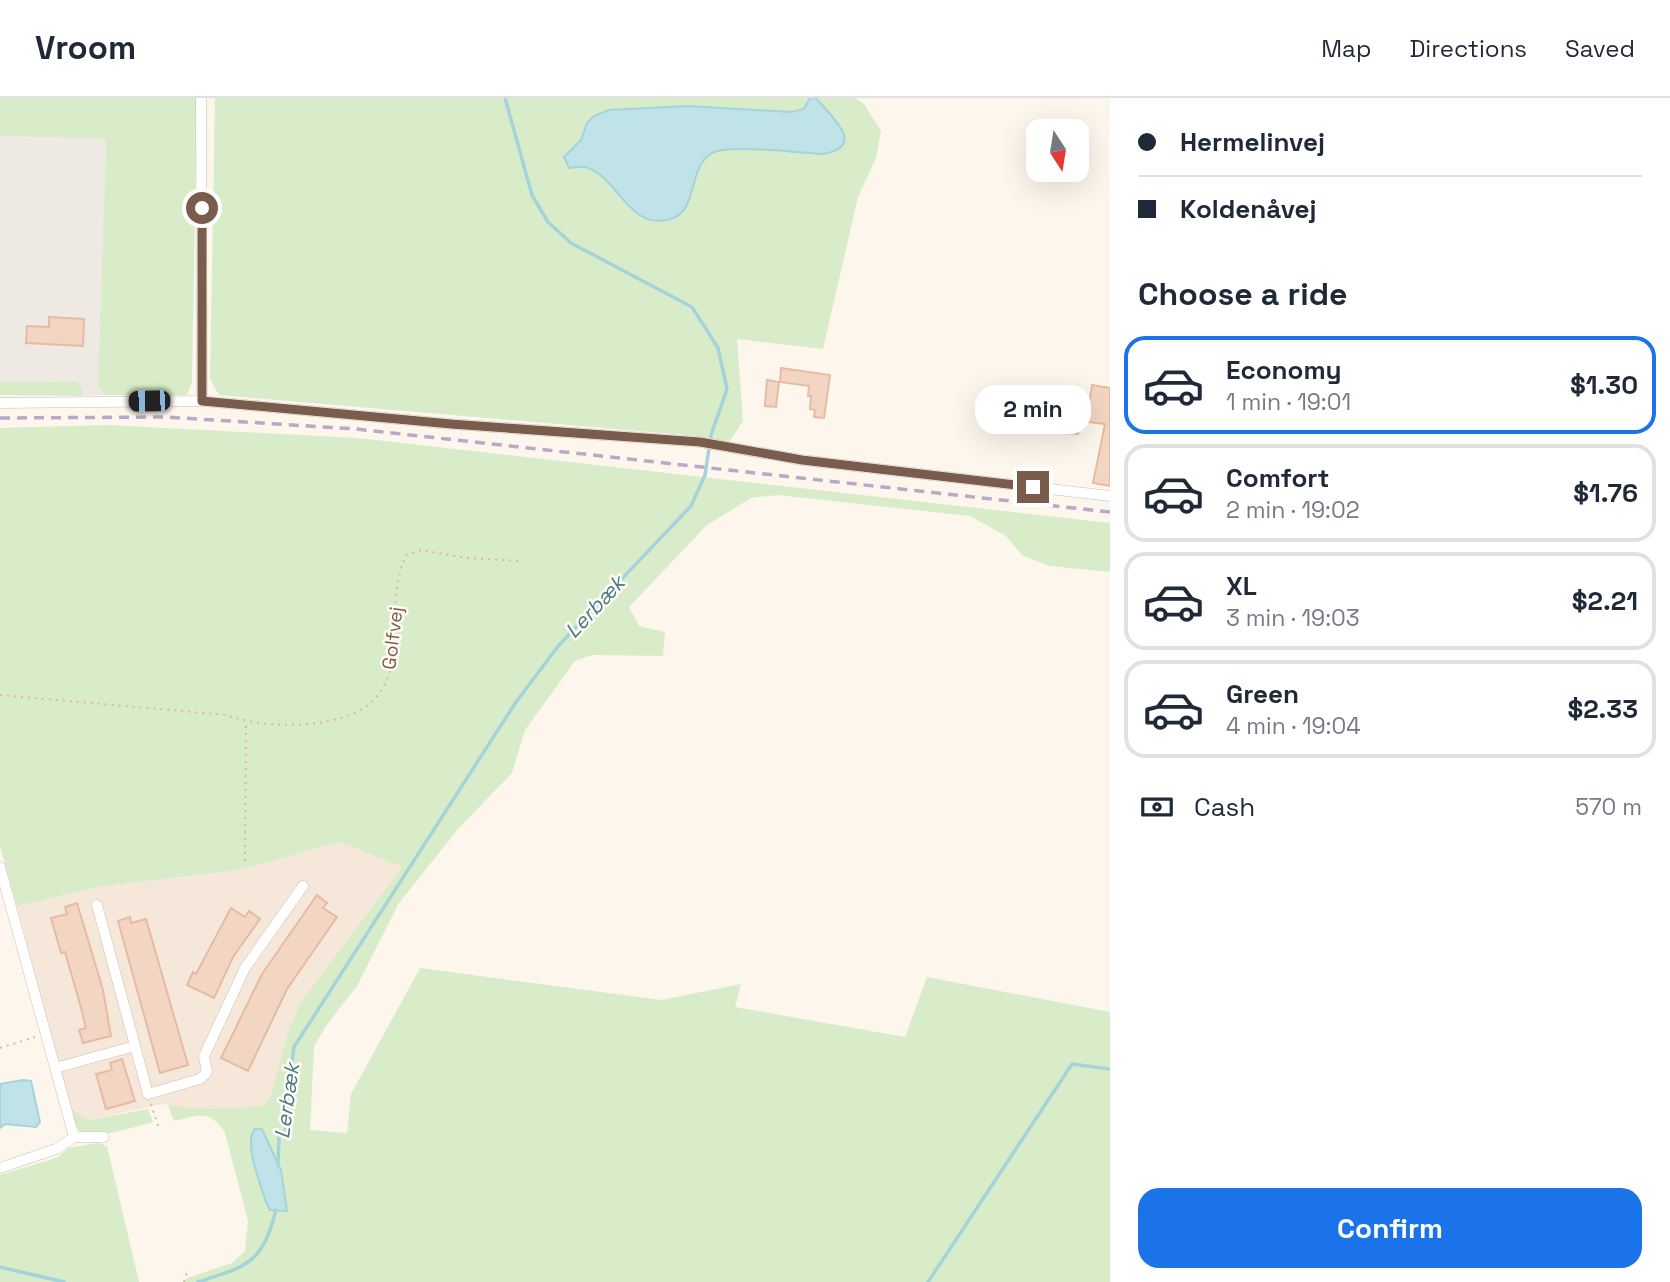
<!DOCTYPE html>
<meta charset="utf-8">
<style>
:root{--surface:#fff;--page:#f2f2f3;--text:#1f2937;--muted:#747a83;--line:#e0e1e3;--accent:#1a73e8}
body{margin:0;font-family:"Space Grotesk",sans-serif;background:var(--page);color:var(--text);height:100vh;display:flex;flex-direction:column;font-size:26px;white-space:nowrap}
*{box-sizing:border-box;margin:0}
p{font-size:23px;color:var(--muted)}
.icon{flex:none;width:38px;height:38px;fill:none;stroke:currentColor;stroke-width:2;stroke-linecap:round;stroke-linejoin:round}
.map{position:relative;flex:1;overflow:hidden}
.drawer{display:flex;flex-direction:column;background:var(--surface);width:560px}
.drawer>*{flex:none}
.banner{display:grid;align-content:center;height:154px;padding:0 28px;background:var(--surface)}
.needle{width:46px;rotate:168deg}
.tools{position:absolute;left:1026px;top:21px;display:grid;gap:14px}
.tools a{display:grid;place-items:center;width:63px;height:63px;border-radius:14px;background:var(--surface);box-shadow:0 7px 28px #0002;font-size:35px}
.end{position:absolute;width:32px;height:32px;margin:-16px;border:9px solid #7a5c4d;background:#fff;box-shadow:0 0 0 4px #fff}
.from{border-radius:50%}
.bubble{position:absolute;height:49px;border-radius:21px;background:var(--surface);box-shadow:0 7px 28px #0002;font-size:23px;font-weight:700;line-height:49px;text-align:center}
.car{position:absolute;width:21px;height:42px;margin:-21px -10px;border-radius:9px;box-shadow:0 0 5px 2px #0007;background:linear-gradient(#222 24%,#8ab4d8 0 40%,#222 0 76%,#8ab4d8 0 86%,#222 0)}
.banner b{display:flex;align-items:center;gap:24px;height:66px;font-size:26px}
.banner b+b{border-top:2px solid var(--line)}
.banner i{width:18px;height:18px;background:var(--text)}
ul{padding:0;list-style:none}
li{display:flex;align-items:center;gap:21px;height:98px;margin:0 14px 10px;padding:0 14px;border:4px solid var(--line);border-radius:21px}
li div{flex:1}
li b{display:block;font-size:26px}
li em{font-style:normal;font-weight:700}
li.current{border-color:var(--accent)}
li>.icon{width:63px;height:63px;stroke-width:1.5}
h2{padding:0 28px;font-size:32px;line-height:84px}
.pay{display:flex;align-items:center;gap:18px;height:77px;padding:0 28px;font-size:26px}
.pay p{margin-inline-start:auto}
.cta{display:flex;gap:14px;margin-top:auto;padding:14px 28px}
.cta a{flex:1;height:80px;border-radius:21px;background:var(--accent);color:#fff;font-size:28px;font-weight:700;line-height:80px;text-align:center}
header{display:flex;align-items:center;gap:42px;box-sizing:border-box;height:98px;padding:0 35px;background:var(--surface);border-bottom:2px solid var(--line)}
header strong{font-size:33px}
nav{display:flex;gap:38px;margin-inline-start:auto;font-size:24px}
main{display:flex;flex:1;min-height:0}
.map>svg:first-child{display:block}
.residential{fill:#f5e8da}
.industrial{fill:#efe9e4}
.green{fill:#d8ecc9;fill-rule:evenodd}
.water{fill:#bfe3e8;stroke:#a5d3da;stroke-width:2}
.lines{fill:none;stroke-linecap:round;stroke-linejoin:round}
.stream{stroke:#a5d3da;stroke-width:3.5}
.building{fill:#f3d5c3;stroke:#e6bba3;stroke-width:2}
.minor-casing{stroke:#d1beb0;stroke-width:11}
.path{stroke:#d9b8a5;stroke-width:2;stroke-dasharray:2 5;stroke-linecap:butt}
.minor{stroke:#fff;stroke-width:10}
.rail{stroke:#b9a8c9;stroke-width:3.5;stroke-dasharray:10 7;stroke-linecap:butt}
.route{stroke:#7a5c4d;stroke-width:9}
.labels{text-anchor:middle;stroke-width:5;stroke-linejoin:round;paint-order:stroke}
.street-label{font-size:19px;fill:#7a5c4d;stroke:#fffaf3}
.water-label{font-size:21px;font-style:italic;fill:#437c86;stroke:#fffaf3}
</style>
<header>
<strong>Vroom</strong>
<nav><a>Map</a><a>Directions</a><a>Saved</a></nav>
</header>
<main>
<div class="map">
<svg width="1110" height="1184" viewBox="0 0 1110 1184">
<rect width="100%" height="100%" fill="#fdf6ec"/>
<path class="residential" d="M340 744 402 769 303 901 290 929 271 996 265 1007 230 1011H189L162 1006 89 1022 71 1011 17 808 104 788 240 772Z"/>
<path class="industrial" d="M0 38 106 41 98 286 103 297 81 298 82 291 77 283 0 284Z"/>
<path class="green" d="M0 0H197L192 284 187 297H103L98 286 106 41 0 38Z
M215 0H855L864 6 881 33 876 60 858 99 823 251 737 241 743 323 729 344 697 338 219 297 210 281Z
M77 283 83 291 81 298 0 297V284Z
M108 327 358 340 1110 425V474L1050 468 1023 458 1006 438 970 418 778 397 751 400 707 427 629 509 639 528 665 534 663 558 592 557 575 563 525 632 512 675 458 731 399 805 357 888 328 925 314 948 310 1032 347 1035 351 996 420 870 661 902 741 886 735 909 905 939 927 879 1110 914V1184H185L187 1180 232 1165 245 1153 248 1123 225 1035C211 1011 198 1017 174 1023L168 1007C201 1013 232 1011 265 1007L271 996 290 928 303 901 402 769 340 744 240 772 104 788 17 808 0 748V330ZM262 1031 281 1072 287 1113 270 1112Z
M71 1011 89 1022 148 1011 153 1024C136 1028 100 1041 84 1036 75 1032 73 1019 71 1011Z
M98 1045 107 1048 139 1184H0V1077L56 1060 69 1050Z"/>
<path class="water" d="M810 0H816C829 17 869 48 823 56 801 55 729 46 712 55 686 70 700 116 667 122 627 130 618 78 585 69 581 68 574 70 569 70L564 59 581 42 587 25 594 18 609 12 688 8 791 14 804 11Z
M23 982 31 983 40 1024 36 1029 5 1026 0 1030V986Z
M255 1031H262L281 1072 287 1113 270 1112 266 1104C261 1087 243 1045 255 1031Z"/>
<g class="lines">
<path class="stream" d="M278 1067 279 1039 286 1032 284 1022 294 949 516 604 559 547 691 408 705 377 711 337 727 291 718 250 692 209 571 145 548 124 532 97 505 0
M0 1169 64 1184
M198 1184C248 1168 262 1166 276 1112
M928 1184 1072 966 1110 971"/>
</g>
<path class="building" d="M49 219 84 221 83 248 26 245 27 228 49 229Z
M781 270 830 277 824 320 814 319 815 312 810 311 811 298H808L809 288 780 284Z
M767 282 779 284 776 309 765 308Z
M1092 287 1110 290V388L1093 385 1105 326 1080 323 1078 336 1064 335 1066 321 1041 318 1043 303 1089 308Z
M317 797 327 805 323 810 337 819 287 891 248 973 221 960 262 876Z
M77 805 103 892 111 938 83 945 79 932 86 930 80 906 65 854 61 855 51 820 67 816 65 809Z
M231 810 245 819 249 813 260 821 233 859 214 900 187 887 193 874 196 876Z
M130 819 131 825 146 821 188 967 160 975 118 823Z
M122 961 135 1003 106 1011 96 976 112 972 110 965Z"/>
<g class="lines">
<defs>
<path id="minor" d="M201 0 202 303
M0 305 202 303 451 326 700 344 802 362 1110 398
M0 769 74 1039H104
M97 807 148 996 200 981 207 974 204 958 245 870 303 788
M55 970 135 948
M0 1070 56 1051 74 1039"/>
</defs>
<use href="#minor" class="minor-casing"/>
<path class="path" d="M0 597 226 617C258 628 300 630 333 622 424 601 378 519 406 457L421 452 466 460 521 463
M245 763 246 625
M0 950 35 939
M151 1006 159 1031
M184 1184 188 1171"/>
<use href="#minor" class="minor"/>
<path class="rail" d="M0 320 166 319 356 331 1110 414"/>
</g>
<g class="lines">
<path class="route" d="M202 110V303L451 326 700 344 802 362 1033 389"/>
</g>
<g class="labels">
<g class="street-label">
<text transform="translate(392 540) rotate(-83)" y="7">Golfvej</text>
</g>
<g class="water-label">
<text transform="translate(595 509) rotate(-47)" y="7">Lerbæk</text>
<text transform="translate(287 1003) rotate(-82)" y="7">Lerbæk</text>
</g>
</g>
</svg>
<div class="tools">
<a><svg class="needle" viewBox="-14 -14 28 28"><path d="M0-13l5 13h-10z" fill="#e53935"/><path d="M0 13l5-13h-10z" fill="#747a83"/></svg></a>
</div>
<i class="end from" style="left:202px;top:110px"></i>
<i class="end" style="left:1033px;top:389px"></i>
<div class="bubble" style="left:975px;top:287px;width:116px">2 min</div>
<i class="car" style="left:149px;top:303px;rotate:269deg"></i>
</div>
<section class="drawer">
<div class="banner">
<b><i class="from"></i>Hermelinvej</b>
<b><i></i>Koldenåvej</b>
</div>
<h2>Choose a ride</h2>
<ul>
<li class="current"><svg class="icon" aria-label="car" viewBox="0 0 24 24"><path d="M5 17H2v-5l4-1 3-4h7l3 4 3 1v5h-3M9 17h6M6 11h13"/><circle cx="7" cy="17" r="2"/><circle cx="17" cy="17" r="2"/></svg><div><b>Economy</b><p>1 min · 19:01</p></div><em>$1.30</em></li>
<li><svg class="icon" aria-label="car" viewBox="0 0 24 24"><path d="M5 17H2v-5l4-1 3-4h7l3 4 3 1v5h-3M9 17h6M6 11h13"/><circle cx="7" cy="17" r="2"/><circle cx="17" cy="17" r="2"/></svg><div><b>Comfort</b><p>2 min · 19:02</p></div><em>$1.76</em></li>
<li><svg class="icon" aria-label="car" viewBox="0 0 24 24"><path d="M5 17H2v-5l4-1 3-4h7l3 4 3 1v5h-3M9 17h6M6 11h13"/><circle cx="7" cy="17" r="2"/><circle cx="17" cy="17" r="2"/></svg><div><b>XL</b><p>3 min · 19:03</p></div><em>$2.21</em></li>
<li><svg class="icon" aria-label="car" viewBox="0 0 24 24"><path d="M5 17H2v-5l4-1 3-4h7l3 4 3 1v5h-3M9 17h6M6 11h13"/><circle cx="7" cy="17" r="2"/><circle cx="17" cy="17" r="2"/></svg><div><b>Green</b><p>4 min · 19:04</p></div><em>$2.33</em></li>
</ul>
<div class="pay"><svg class="icon" aria-label="cash" viewBox="0 0 24 24"><path d="M3 7h18v10H3z"/><circle cx="12" cy="12" r="2"/></svg>Cash<p>570 m</p></div>
<div class="cta"><a>Confirm</a></div>
</section>
</main>
